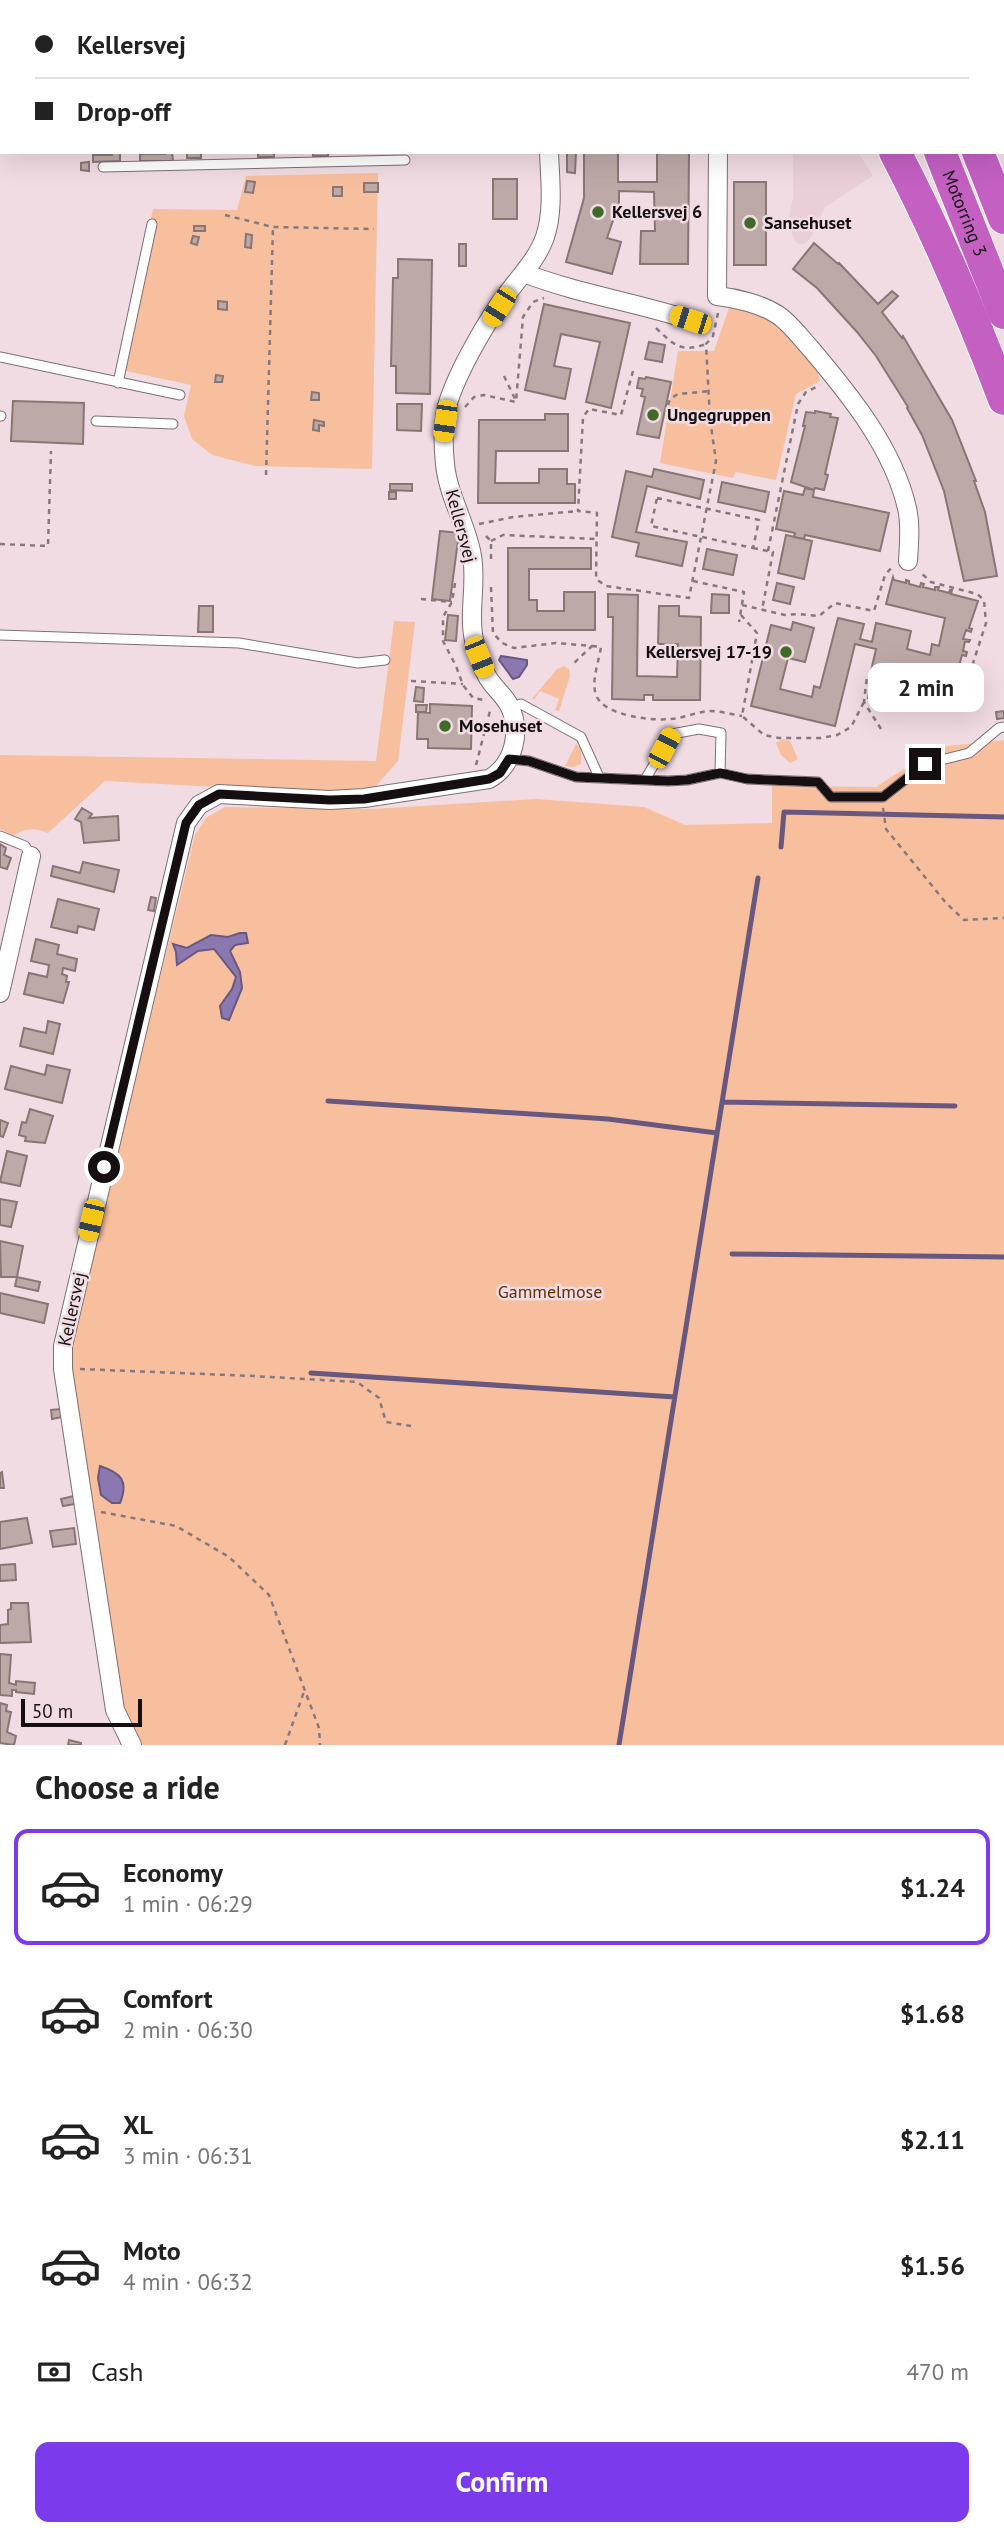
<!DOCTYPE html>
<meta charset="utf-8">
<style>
:root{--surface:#fff;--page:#f2f2f2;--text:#222;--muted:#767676;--line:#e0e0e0;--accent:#7c3aed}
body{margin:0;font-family:"PT Sans",sans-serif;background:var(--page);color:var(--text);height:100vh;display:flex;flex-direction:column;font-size:26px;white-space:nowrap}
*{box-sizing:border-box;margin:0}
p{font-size:23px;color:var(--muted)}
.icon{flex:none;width:38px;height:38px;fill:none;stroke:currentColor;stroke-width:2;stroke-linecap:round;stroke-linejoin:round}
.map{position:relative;height:1745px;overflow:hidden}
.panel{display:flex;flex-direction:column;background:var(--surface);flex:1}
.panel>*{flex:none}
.hud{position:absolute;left:0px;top:0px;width:1004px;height:154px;box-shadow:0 7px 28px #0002;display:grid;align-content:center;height:154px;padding:0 35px;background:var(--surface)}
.scale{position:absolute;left:21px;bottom:18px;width:121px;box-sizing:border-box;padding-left:7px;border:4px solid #150f11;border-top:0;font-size:19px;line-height:24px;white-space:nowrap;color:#150f11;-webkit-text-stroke:5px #f0dce2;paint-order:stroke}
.end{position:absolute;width:32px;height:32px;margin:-16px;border:9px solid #150f11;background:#fff;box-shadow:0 0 0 4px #fff}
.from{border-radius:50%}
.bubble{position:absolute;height:49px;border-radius:14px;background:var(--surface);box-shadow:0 7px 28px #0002;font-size:23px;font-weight:800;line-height:49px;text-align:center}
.car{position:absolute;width:21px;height:42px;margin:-21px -10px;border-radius:9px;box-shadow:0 0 5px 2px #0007;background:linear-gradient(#f5c518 24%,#345 0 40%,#f5c518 0 76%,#345 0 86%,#f5c518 0)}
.hud b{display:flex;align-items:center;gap:24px;height:66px;font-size:26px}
.hud b+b{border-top:2px solid var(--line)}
.hud i{width:18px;height:18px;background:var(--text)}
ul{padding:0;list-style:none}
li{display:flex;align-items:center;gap:21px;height:116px;margin:0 14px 10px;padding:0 21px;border:4px solid transparent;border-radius:14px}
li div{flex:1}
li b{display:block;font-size:26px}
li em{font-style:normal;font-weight:800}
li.on{border-color:var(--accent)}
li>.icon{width:63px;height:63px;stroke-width:1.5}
h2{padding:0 35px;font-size:32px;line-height:84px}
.pay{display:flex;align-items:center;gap:18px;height:77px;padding:0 35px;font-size:26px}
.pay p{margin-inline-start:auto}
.cta{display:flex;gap:14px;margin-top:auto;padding:14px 35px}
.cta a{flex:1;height:80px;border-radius:14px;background:var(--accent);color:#fff;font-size:28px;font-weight:800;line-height:80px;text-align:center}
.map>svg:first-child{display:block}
.built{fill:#eacfd8}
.green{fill:#f7bf9e}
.water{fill:#8c78b0;stroke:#685880;stroke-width:2}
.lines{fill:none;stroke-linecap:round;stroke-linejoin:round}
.stream{stroke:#685880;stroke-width:5}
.building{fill:#bdaaa8;stroke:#887675;stroke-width:2}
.service-casing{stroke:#7f6e74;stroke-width:11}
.minor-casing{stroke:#7f6e74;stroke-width:20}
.tertiary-casing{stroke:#7f6e74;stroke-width:24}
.primary-casing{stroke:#fff;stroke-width:29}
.motorway-casing{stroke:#fff;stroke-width:34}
.path{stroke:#86797d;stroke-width:2.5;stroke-dasharray:5 5;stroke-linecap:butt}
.service{stroke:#fff;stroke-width:9}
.minor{stroke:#fff;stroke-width:18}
.tertiary{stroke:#fff;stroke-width:21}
.primary{stroke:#dba0da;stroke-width:26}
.motorway{stroke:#c360c2;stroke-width:32}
.route{stroke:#150f11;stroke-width:9}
.poi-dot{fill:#406a27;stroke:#f0dce2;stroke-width:2.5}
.labels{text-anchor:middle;stroke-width:5;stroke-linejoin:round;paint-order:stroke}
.poi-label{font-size:18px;font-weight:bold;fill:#150f11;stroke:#f0dce2;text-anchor:start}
.street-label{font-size:18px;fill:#150f11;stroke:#f0dce2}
.park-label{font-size:18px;fill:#652f04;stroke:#f0dce2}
</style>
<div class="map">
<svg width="1004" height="1745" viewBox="0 0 1004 1745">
<rect width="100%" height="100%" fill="#f0dce2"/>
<path class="built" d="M793 152H858L873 176 825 207 810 239 804 244 799 245 795 241 788 223 793 197Z"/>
<path class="green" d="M378 173 372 469 255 466 212 455 192 439 184 416 191 385 117 369 153 209 237 210 246 176Z
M730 305 772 318 816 367 820 381 796 394 776 480 735 472 733 478 660 463 678 351H714Z
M394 621 415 622 398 761 375 787 313 792 105 781 48 833C35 827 25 828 13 836L0 829V755L376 761Z
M564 666 569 669 570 676 559 711 555 710 559 699 540 691 534 700 532 699 557 669Z
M783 739 790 741 798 759 790 763 781 755 776 743Z
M1004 740V1745H143L124 1709 70 1375 69 1352 195 835 206 818 225 807 372 809 536 799 644 807 685 825 772 823V786L876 787 938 747Z
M576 744 581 749V764L574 767 565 766Z"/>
<path class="water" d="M501 656 527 660V665L519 677 513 679 499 660Z
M240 933H246L248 943 235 945 230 951 240 972 242 988 229 1020 222 1018 220 1006 232 989 236 977 214 949 198 951 177 965 176 952 173 944 187 948 211 935 228 937Z
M100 1466C121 1473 129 1481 120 1503H112L101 1495 98 1478Z"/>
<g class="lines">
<path class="stream" d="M781 847 784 812 1004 817
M328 1101 608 1119 717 1133
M722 1102 955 1106
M732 1254 1004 1257
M311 1373 675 1397
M619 1745 758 878"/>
</g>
<path class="building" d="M112 152H120V161L93 162V155H112Z
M165 152H172L173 161H140V154H165Z
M187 152H201V158H187Z
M258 152H274V157H258Z
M313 152H328V156H313Z
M567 152H576L575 173 567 172Z
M584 152H618V182H657V152H689L688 264H640L641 231H655L654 192 619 191V203L607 238 621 242 612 274 566 262 584 198Z
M89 162V171L81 170V163Z
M493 179H517V219H493Z
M247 181 255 182 253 193 245 192Z
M734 182H766V265H734Z
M364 183H378V192H364Z
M333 187H342V196H333Z
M194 226H205V231H194Z
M246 234 252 235 251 248 245 247Z
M193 236 199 237 197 245 191 243Z
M814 243 838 264 839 263 878 304 892 291 898 296 882 312 902 338 903 336 952 420 976 481H974L985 512 997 576 964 581 944 491 922 435 907 408 908 407 876 356 857 332 817 288 793 269Z
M459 244H466V266H459Z
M398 259 432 260 430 394 396 393V366H391L393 278H398Z
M218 301 227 302V310L218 309Z
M544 304 630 323 611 408 586 402 600 342 561 334 554 366 571 369 565 399 525 390Z
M649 342 665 345 662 362 645 359Z
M216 375 223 376 222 382H215Z
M646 377 671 382 659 438 637 434 645 397 641 396 643 389 637 388 639 378 645 379Z
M312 392 319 393V400H311Z
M13 401 84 403 83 444 11 441Z
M397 404H422L421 431 397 430Z
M815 411 831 414 830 417 838 418 825 474 828 475 824 490 815 488 814 490 791 482 805 426H803L806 412 815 413Z
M545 414H568V451H496L495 483H539V469H567V484H575V503H478L479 420H545Z
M314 420 324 422V426L319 425V431L313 430Z
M654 469 704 480 700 499 647 486 636 532 687 542 682 566 636 556 639 543 612 537 626 471 652 477Z
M722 482 769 492 765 512 718 502Z
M390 484H412V491L390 490Z
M805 488 814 490 813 497 889 513 880 551 805 535 804 539 794 537 795 533 776 529 784 491 803 495Z
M389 492H396V499H389Z
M440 531 459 533 450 601 432 599Z
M786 535 812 541 804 579 778 573Z
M508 548H591V569H529V600H537V611H564V592H595V630H508Z
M707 549 737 555 733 575 703 569Z
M893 577 894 580 906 583V580L909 581V584L920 587 921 583 924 584 923 587 935 590V587H939L938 590 949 593 950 590H952L951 594 978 601 969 628 972 629 971 632 966 630 963 639 970 640 969 642 965 641 963 651 967 652 966 656 962 655 959 666 963 667V671L959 670 956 681 961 682 960 686 919 677 918 681H915L916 676 905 673 904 678H900L902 673 890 670 889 675 886 674 887 670 875 667 874 672 871 671 876 649 855 644 835 726 751 706 771 625 791 630 793 622 814 628 805 662 788 658 780 689 812 697 814 686 820 688 838 618 864 624 860 639 872 642 876 623 911 631 907 649 930 655 932 644 939 646 945 618 886 604Z
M777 583 794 587 790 604 773 600Z
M608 594 638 595 637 676 677 677 678 644H658L659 606H679V616L701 617 700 700H653V695H644V700L612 699 613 617H608Z
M712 594 729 595V613H711Z
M199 606H213V632H198Z
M448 615 458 616 456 641 445 640Z
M872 681 889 684 886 701 868 698Z
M416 687 424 688 423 702 414 701Z
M430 704 472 706 471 749 428 748V739H417L418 712 430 713Z
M416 705H427L426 712H416Z
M1004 711V718L997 719 996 712Z
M82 808 92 814 89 818 118 816 119 840 84 843 81 822 75 819Z
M0 844 6 848 4 855 11 858 7 869 0 867Z
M83 862 119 870 114 892 51 876 53 866 80 873Z
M151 897 156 898 154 911 148 910Z
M58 899 99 909 94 930 78 926 77 933 51 927Z
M36 939 59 945 57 954 77 959 75 971 63 968 62 974 67 976 66 982H69L63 1003 24 994 29 973 47 977 49 965 31 961Z
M48 1021 60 1024 53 1054 20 1046 24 1028 46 1033Z
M47 1065 70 1070 62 1103 5 1089 11 1066 45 1075Z
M30 1109 53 1116 45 1143 25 1141 26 1137 19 1135 22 1122 26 1123Z
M0 1120 8 1123 3 1137 0 1136Z
M7 1151 27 1156 20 1186 0 1182Z
M0 1199 17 1202 11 1227 0 1225Z
M0 1241 23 1246 17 1277H1Z
M17 1277 40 1282 38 1291 15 1286Z
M0 1293 48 1304 44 1323 0 1313Z
M61 1409 62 1417 52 1419 51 1410Z
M2 1472 4 1488H0V1473Z
M74 1496 75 1504 63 1506 61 1499Z
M27 1518 32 1543 0 1549V1522Z
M74 1528 76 1544 53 1547 50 1531Z
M15 1564 16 1580 0 1581V1565Z
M11 1603H28L31 1642 0 1643V1625L8 1624V1610L11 1609Z
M0 1654 11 1655 9 1683 16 1685V1681L35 1683 34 1694 16 1692V1690H12V1696L0 1695Z
M0 1703 7 1705 6 1711 11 1712 7 1732 16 1736 14 1745 0 1743Z
M69 1740 81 1743V1745H68Z"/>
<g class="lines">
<defs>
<path id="service" d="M103 167 405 160
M0 357 180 395
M118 383 152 224
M0 416H1
M96 421 173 424
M0 635 239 643 358 663 385 660
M510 707 521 704 581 737 599 777
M510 759 529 761 576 777 668 781 687 780 720 773 747 779 818 782 831 797H883L925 764 969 753 999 728 1004 727
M646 778 672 734 699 729 721 733 720 773
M0 836 25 846 31 856"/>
<path id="minor" d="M156 0V2
M716 0V2
M546 2V0
M718 152 717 296C736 298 761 304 778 315 790 323 801 338 811 349 850 395 893 448 907 508 911 525 909 543 908 561
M524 273C578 294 635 302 690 320
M0 993 31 856
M132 1745 115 1710 63 1369V1346L186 823 199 805 219 794 330 800 364 798 489 779C514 765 522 731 509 705 503 694 492 686 487 676 481 665 477 652 474 640 468 613 477 584 472 556 467 525 448 496 445 464 443 446 443 425 447 406 457 372 488 318 510 290 523 273 538 257 545 237 554 210 550 180 549 152"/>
<path id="tertiary" d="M1003 45H1004"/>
<path id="primary" d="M584 2 601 0
M0 15H2
M0 50H2"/>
<g id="motorway">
<path d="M808 0 809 2"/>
<path d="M871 0 872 2"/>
<path d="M909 0 910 2"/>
<path d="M961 0 962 2"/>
<path d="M834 2 836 0"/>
<path d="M1003 96 1004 99"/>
<path d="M895 152C937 232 972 315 1004 399"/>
<path id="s1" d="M940 152 1004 313"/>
<path d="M978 152 1004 218"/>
</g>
</defs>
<use href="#service" class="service-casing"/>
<use href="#minor" class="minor-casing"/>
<use href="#tertiary" class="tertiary-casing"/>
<use href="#primary" class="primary-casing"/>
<use href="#motorway" class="motorway-casing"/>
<path class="path" d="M225 215 273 227 374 229
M656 328C674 345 681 353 706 344
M633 371 621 415 589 409 583 417 578 511 597 513 596 579 606 586 689 598 716 461 710 419 706 344 713 336 718 313
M504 376 516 401
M668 405 670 399 678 394 710 391
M465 407 474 397 484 395 516 402 523 317 533 302 544 298
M266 475 273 227
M657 498 759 520 753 548 651 526Z
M479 524 513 517 578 511
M486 536 491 541V562
M491 541 503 535 596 539
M0 544 48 546 51 451
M753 548 773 552 762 610
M768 551 798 404 806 392 820 385
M693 581 744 592 739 622
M455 583 452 602 443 617V641L456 666 463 685 473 698 484 700
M491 587 493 633 502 643 514 648 556 643 592 646 574 663
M421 599 452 602
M742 605 785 615 798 614 819 616 835 603 874 611 885 575 894 565
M741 615 757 633 742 716 764 735 779 738H821L837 735 851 727 864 702
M592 646 601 647C599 661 591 681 596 695 604 716 651 721 671 719 684 718 696 712 709 711 719 711 731 714 742 716
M411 681 463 684
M881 729 864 702 867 676 893 683 941 702 954 698 964 691 986 623 984 600 977 594 931 582 920 572
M476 765 491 707
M883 808 886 829 946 903 964 920 1004 918
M80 1369 253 1376 357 1382 379 1398 386 1422 411 1426
M101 1512 176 1526 229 1557 269 1595 319 1728 320 1745
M285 1745 305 1689"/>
<use href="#service" class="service"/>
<use href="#minor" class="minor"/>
<use href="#tertiary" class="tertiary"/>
<use href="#primary" class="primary"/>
<use href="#motorway" class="motorway"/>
</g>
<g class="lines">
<path class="route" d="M104 1167 186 823 199 805 219 794 330 800 364 799 489 779 500 773 509 759 529 761 576 777 668 781 687 780 720 773 747 779 818 782 831 797H883L925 764"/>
</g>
<g class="poi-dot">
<circle cx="598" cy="212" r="7"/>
<circle cx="750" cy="223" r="7"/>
<circle cx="653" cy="415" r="7"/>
<circle cx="786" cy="652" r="7"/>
<circle cx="445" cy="726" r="7"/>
</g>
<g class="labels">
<g class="poi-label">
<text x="612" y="218">Kellersvej 6</text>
<text x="764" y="229">Sansehuset</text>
<text x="667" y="421">Ungegruppen</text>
<text x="772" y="658" text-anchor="end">Kellersvej 17-19</text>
<text x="459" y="732">Mosehuset</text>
</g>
<g class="street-label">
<text dy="6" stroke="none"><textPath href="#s1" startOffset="66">Motorring 3</textPath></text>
<text transform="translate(461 526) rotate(75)" y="6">Kellersvej</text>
<text transform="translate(72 1309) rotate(-78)" y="6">Kellersvej</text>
</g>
<g class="park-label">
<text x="550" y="1298">Gammelmose</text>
</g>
</g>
</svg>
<div class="scale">50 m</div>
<i class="end from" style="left:104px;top:1167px"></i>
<i class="end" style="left:925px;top:764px"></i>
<div class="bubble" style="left:868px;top:663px;width:116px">2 min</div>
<i class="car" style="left:499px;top:307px;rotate:212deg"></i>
<i class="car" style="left:690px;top:320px;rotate:288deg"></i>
<i class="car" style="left:445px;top:421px;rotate:188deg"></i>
<i class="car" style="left:479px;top:657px;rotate:158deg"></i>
<i class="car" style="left:664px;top:748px;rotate:28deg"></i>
<i class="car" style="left:91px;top:1220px;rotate:193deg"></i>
<div class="hud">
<b><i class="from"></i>Kellersvej</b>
<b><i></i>Drop-off</b>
</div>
</div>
<section class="panel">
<h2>Choose a ride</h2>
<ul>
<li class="on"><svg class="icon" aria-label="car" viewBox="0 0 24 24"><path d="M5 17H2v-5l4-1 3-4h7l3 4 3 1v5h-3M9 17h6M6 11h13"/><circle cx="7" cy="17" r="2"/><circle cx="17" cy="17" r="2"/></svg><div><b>Economy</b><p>1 min · 06:29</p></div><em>$1.24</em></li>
<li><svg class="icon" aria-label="car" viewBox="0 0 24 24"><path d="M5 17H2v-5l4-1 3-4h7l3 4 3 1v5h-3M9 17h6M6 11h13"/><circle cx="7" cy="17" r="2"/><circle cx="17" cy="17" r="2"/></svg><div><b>Comfort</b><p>2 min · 06:30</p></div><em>$1.68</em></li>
<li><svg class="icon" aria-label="car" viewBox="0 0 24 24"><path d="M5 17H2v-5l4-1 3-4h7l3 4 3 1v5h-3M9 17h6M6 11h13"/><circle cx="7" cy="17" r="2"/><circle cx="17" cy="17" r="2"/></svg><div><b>XL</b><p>3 min · 06:31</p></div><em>$2.11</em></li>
<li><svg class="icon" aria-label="car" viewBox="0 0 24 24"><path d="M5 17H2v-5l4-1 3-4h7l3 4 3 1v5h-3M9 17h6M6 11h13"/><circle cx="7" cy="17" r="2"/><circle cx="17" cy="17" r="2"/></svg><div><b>Moto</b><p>4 min · 06:32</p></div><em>$1.56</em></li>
</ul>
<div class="pay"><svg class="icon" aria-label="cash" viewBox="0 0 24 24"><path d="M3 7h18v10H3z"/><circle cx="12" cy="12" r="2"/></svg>Cash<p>470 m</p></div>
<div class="cta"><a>Confirm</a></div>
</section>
